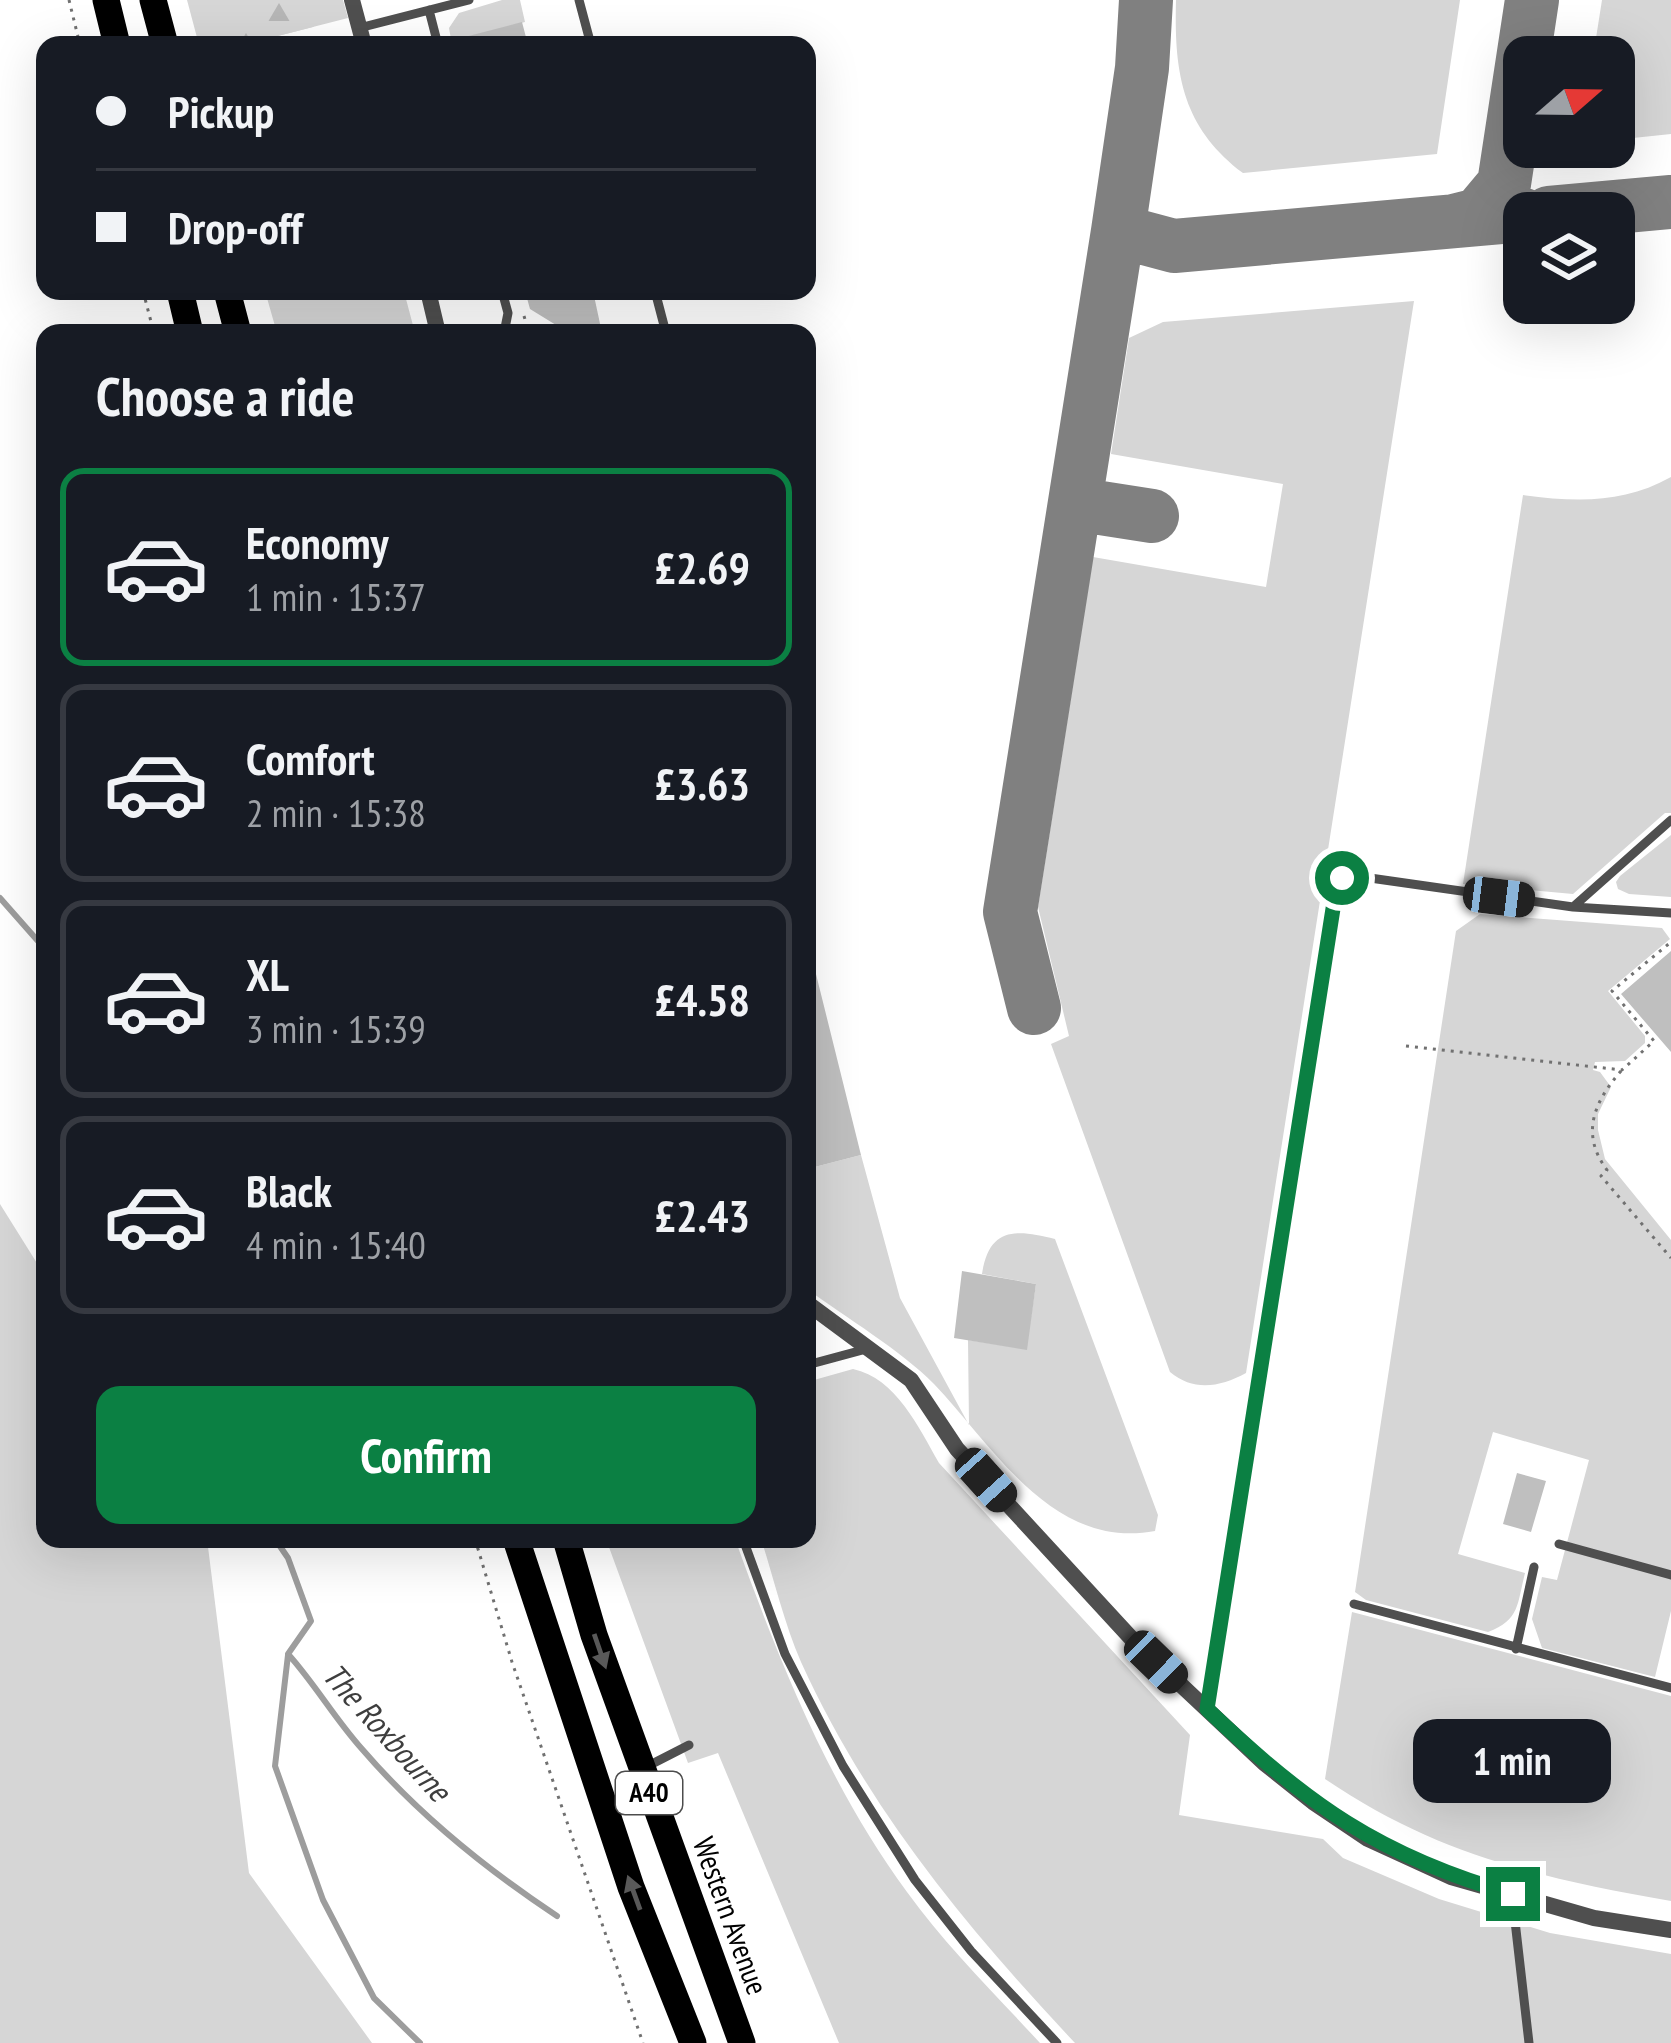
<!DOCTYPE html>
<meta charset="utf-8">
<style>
:root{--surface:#171b24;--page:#242831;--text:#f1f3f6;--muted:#9ea1a6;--line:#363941;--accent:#0b8043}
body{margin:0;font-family:"PT Sans Narrow",sans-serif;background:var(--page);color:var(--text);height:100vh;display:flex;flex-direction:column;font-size:45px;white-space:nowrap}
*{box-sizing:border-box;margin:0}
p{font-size:39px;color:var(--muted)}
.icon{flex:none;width:66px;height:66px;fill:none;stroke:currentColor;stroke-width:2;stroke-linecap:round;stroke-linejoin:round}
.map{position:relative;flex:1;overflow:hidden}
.side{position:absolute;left:36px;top:324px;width:780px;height:1224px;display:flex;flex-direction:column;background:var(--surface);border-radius:24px;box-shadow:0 12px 48px #0002}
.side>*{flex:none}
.hud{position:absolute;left:36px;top:36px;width:780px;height:264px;border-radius:24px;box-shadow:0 12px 48px #0002;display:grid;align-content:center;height:264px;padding:0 60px;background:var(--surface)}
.needle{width:78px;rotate:70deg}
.buttons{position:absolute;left:1503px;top:36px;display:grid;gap:24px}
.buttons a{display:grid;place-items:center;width:132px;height:132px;border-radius:24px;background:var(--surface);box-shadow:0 12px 48px #0002;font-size:60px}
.end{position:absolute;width:54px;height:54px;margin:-27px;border:15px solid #0b8043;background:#fff;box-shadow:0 0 0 6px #fff}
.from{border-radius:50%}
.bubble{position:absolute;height:84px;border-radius:24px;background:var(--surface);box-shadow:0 12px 48px #0002;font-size:39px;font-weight:800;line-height:84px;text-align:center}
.car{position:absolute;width:36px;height:72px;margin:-36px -18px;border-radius:15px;box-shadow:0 0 9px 3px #0007;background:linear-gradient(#222 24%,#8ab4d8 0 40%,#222 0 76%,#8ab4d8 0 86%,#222 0)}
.hud b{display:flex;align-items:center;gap:42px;height:114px;font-size:45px}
.hud b+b{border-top:3px solid var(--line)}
.hud i{width:30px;height:30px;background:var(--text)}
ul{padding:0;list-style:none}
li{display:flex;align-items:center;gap:36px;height:198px;margin:0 24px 18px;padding:0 36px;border:6px solid var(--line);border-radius:24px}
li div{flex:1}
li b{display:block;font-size:45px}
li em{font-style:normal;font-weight:800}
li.active{border-color:var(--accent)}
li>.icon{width:108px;height:108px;stroke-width:1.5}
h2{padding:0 60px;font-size:54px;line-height:144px}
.cta{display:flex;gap:24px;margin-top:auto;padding:24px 60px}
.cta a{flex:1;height:138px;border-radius:24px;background:var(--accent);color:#fff;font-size:48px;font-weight:800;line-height:138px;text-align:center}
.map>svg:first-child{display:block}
.green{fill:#d6d6d6}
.forest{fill:url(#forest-firs)}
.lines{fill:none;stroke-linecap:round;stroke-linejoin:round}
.stream{stroke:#9d9d9d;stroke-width:6}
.taxiway{stroke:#808080;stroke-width:54}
.building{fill:#bfbfbf}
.path{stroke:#717171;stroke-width:3;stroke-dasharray:3 6;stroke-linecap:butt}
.service{stroke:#4f4f4f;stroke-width:9}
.minor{stroke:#4f4f4f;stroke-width:16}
.trunk{stroke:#000;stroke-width:27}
.oneway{fill:#595959}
.route{stroke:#0b8043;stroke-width:15}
.labels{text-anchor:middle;stroke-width:12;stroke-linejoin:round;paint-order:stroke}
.shield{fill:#fff;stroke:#4c4c4c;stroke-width:3}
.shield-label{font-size:27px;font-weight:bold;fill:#000}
.street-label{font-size:30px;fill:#000;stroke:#fff}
.water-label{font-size:33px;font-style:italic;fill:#3e3e3e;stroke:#fff}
</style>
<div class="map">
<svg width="1671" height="2043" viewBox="0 0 1671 2043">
<defs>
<pattern id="forest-firs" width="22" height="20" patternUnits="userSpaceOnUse" patternTransform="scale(3)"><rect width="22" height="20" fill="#d6d6d6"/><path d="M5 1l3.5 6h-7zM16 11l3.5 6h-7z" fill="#b6b6b6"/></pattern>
</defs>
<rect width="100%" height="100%" fill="#fff"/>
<path class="green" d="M187 0H343L348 18 262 40 263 45H199Z
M502 0H520L525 22 471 36 473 45H452L449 28 459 13Z
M1176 0H1460L1437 154 1243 173C1182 127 1174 73 1176 0Z
M1602 0H1671V134L1614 140V57H1593Z
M265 291H419L420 294 406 299 415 333H277Z
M1414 301 1246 1373C1220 1387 1194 1392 1170 1372L1051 1044 1069 1036 1038 907 1093 557 1266 587 1283 484 1111 454 1129 338 1163 322Z
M1671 477V813H1665L1573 894 1463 884 1523 495C1576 502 1623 504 1671 477Z
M1671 835V897L1629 894 1618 889 1616 882 1620 876Z
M1480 914 1662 928 1670 939 1608 991 1645 1036V1043L1625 1061 1595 1062 1593 1070 1600 1072 1611 1087 1598 1114V1130L1605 1159 1671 1240V1611L1655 1677 1542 1648 1532 1619 1542 1577 1557 1580 1589 1460 1493 1432 1458 1554 1525 1573C1517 1604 1520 1620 1488 1632L1366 1600 1355 1592 1456 931Z
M861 1155 900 1298 969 1425 968 1340 1026 1349 1036 1284 982 1274C989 1227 1016 1229 1055 1239L1158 1515 1155 1531C1052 1550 995 1448 934 1384 902 1351 845 1317 807 1289V1169Z
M0 1204 45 1276V1539H207L249 1873 372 2043H0Z
M853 1369C896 1378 919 1428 939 1463L1190 1735 1179 1815 1323 1839 1343 1858 1439 1899 1550 1933 1671 1954V2043H1075C966 1927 868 1809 801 1662 784 1623 774 1579 761 1539H807V1382Z
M606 1539H735C780 1663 828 1784 907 1892 946 1946 995 1994 1040 2043H839L718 1753 688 1763Z
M1352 1612 1671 1696V1901C1540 1878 1437 1855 1325 1779Z"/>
<path class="forest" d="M319 0 321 19 313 27 262 40 263 45H208L218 27 228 22 235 8 247 1Z"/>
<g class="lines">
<path class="stream" d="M0 898 45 949
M275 1539 288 1558 311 1621 288 1654C315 1684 335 1719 362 1749 418 1814 486 1869 557 1916
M288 1655 275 1766 323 1900 374 1998 420 2043"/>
<path class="taxiway" d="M1549 213 1671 202
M1454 221 1478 215 1504 184 1532 0
M1118 231 1174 246 1524 215
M1075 504 1152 516
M1034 1008 1010 912 1118 231 1142 68 1146 0"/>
</g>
<path class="building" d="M522 22 528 45H458L457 39Z
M525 291H593L602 333H569L530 309Z
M1671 951V1052L1621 994Z
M807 962H813L861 1155 807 1169Z
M962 1271 1036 1284 1027 1350 954 1338Z
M1517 1473 1546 1481 1531 1532 1503 1524Z"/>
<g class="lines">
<path class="path" d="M69 0 80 45
M143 291 154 333
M524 316 529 333
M1406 1046 1622 1070 1654 1041 1612 991 1671 942
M1621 1071C1594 1102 1580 1134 1607 1170L1601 1176 1671 1258
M475 1539 512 1662 643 2043"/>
<path class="service" d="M579 0 591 45
M429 10 438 45
M359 28 469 0
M502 291 508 313 504 333
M655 291 666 333
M1573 907 1671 820
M807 1365 870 1348
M743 1539 785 1654 843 1766 915 1880 971 1951 1057 2043
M1559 1544 1671 1575
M1354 1604 1671 1688
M1516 1649 1534 1567
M1207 1709 1335 896 1342 878 1349 875 1573 907 1671 913
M646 1767 689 1745
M1512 1895 1529 2043"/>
<path class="minor" d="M352 0 364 45
M428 291 438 333
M807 1303 911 1380 957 1449 1131 1638 1264 1763 1313 1802 1368 1839 1451 1877 1594 1918 1671 1930"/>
<path class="trunk" d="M106 0 117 45
M153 0 165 45
M180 291 190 333
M227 291 238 333
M516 1539 631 1887 693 2043
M566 1539 594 1635 742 2043"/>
</g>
<defs><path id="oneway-solid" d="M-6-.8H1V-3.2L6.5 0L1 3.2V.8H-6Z" transform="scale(3)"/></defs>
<g class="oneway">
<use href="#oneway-solid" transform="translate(600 1651) rotate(71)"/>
<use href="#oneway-solid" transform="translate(634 1893) rotate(-110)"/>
</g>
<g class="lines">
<path class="route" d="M1342 878 1335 896 1207 1709C1305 1803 1381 1857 1513 1894"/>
</g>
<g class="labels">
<rect class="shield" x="616" y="1772" width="66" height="42" rx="9"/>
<g class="shield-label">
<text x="649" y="1802">A40</text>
</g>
<g class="street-label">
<text transform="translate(730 1916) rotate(70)" y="10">Western Avenue</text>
</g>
<g class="water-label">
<text transform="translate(387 1732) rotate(48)" y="12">The Roxbourne</text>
</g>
</g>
</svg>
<div class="buttons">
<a><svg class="needle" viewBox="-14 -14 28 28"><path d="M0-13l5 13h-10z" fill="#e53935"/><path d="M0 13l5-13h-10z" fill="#9ea1a6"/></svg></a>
<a><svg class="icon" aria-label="layers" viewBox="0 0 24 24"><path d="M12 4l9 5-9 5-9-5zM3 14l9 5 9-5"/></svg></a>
</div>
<i class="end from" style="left:1342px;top:878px"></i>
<i class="end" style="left:1513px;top:1894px"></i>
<div class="bubble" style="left:1413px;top:1719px;width:198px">1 min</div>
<i class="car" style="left:1499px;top:897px;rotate:97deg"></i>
<i class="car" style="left:986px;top:1480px;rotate:138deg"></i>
<i class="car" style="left:1156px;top:1662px;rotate:134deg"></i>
<div class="hud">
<b><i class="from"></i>Pickup</b>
<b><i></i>Drop-off</b>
</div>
<section class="side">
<h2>Choose a ride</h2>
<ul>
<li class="active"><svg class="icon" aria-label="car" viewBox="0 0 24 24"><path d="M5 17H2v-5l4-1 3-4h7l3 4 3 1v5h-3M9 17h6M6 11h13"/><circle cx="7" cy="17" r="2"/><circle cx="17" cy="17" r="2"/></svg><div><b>Economy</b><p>1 min · 15:37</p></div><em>£2.69</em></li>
<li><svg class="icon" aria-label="car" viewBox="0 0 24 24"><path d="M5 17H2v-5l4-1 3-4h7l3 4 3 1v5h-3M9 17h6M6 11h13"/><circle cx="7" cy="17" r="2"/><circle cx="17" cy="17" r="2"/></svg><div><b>Comfort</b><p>2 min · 15:38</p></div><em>£3.63</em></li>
<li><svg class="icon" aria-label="car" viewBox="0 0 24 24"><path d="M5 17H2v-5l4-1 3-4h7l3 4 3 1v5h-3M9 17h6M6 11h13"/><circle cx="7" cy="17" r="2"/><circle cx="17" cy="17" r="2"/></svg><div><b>XL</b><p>3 min · 15:39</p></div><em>£4.58</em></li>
<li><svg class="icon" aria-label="car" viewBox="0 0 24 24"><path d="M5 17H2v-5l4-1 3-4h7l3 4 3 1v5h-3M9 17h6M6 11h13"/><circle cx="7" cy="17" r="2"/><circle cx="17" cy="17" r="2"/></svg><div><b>Black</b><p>4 min · 15:40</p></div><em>£2.43</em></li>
</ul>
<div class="cta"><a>Confirm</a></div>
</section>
</div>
